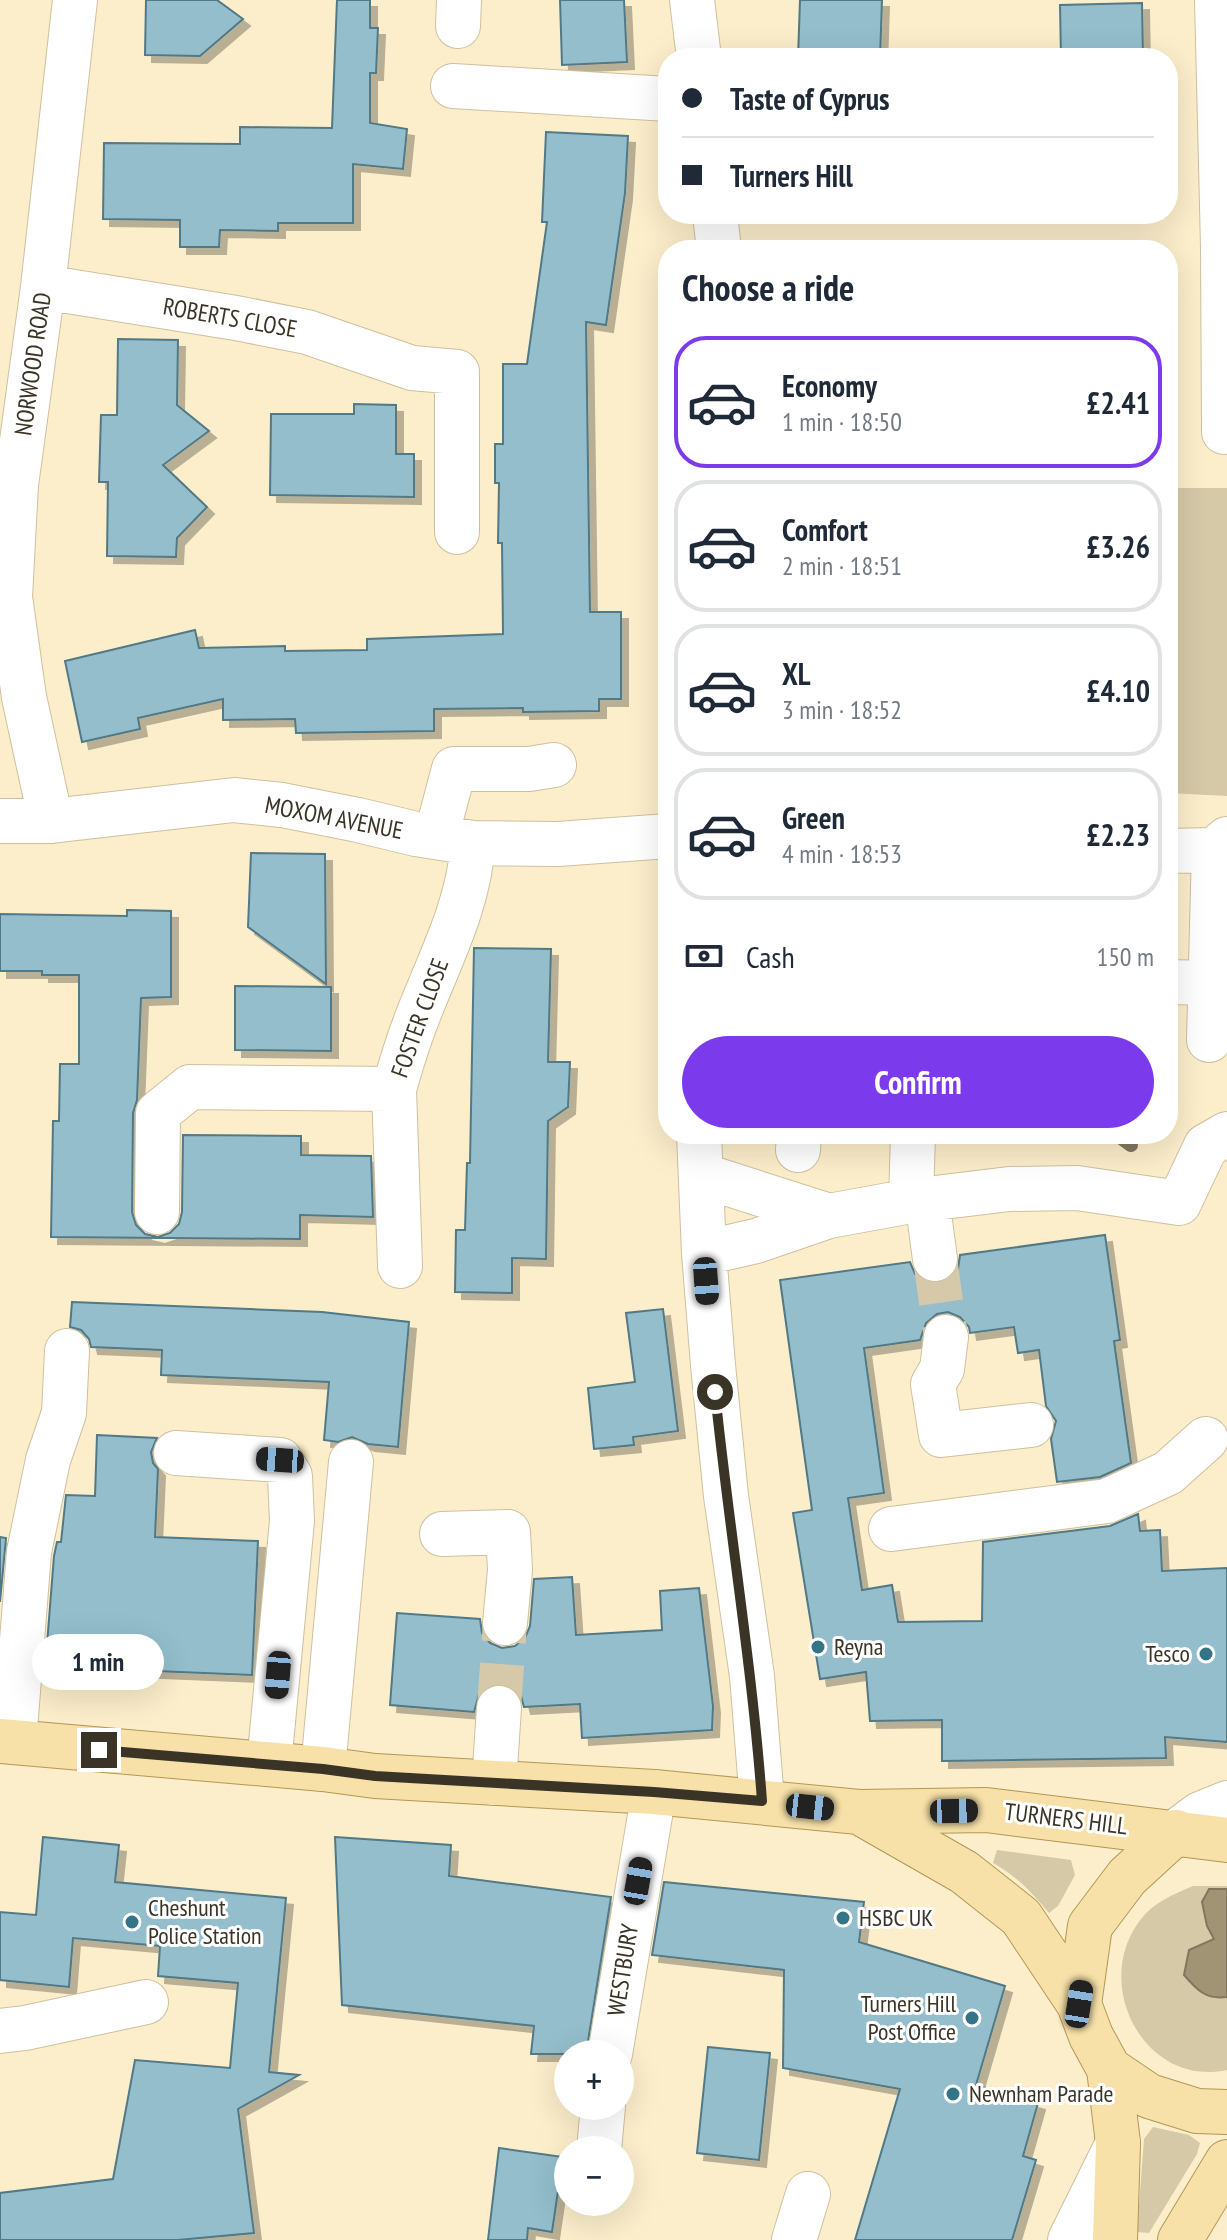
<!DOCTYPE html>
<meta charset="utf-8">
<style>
:root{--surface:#fff;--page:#f6f6f7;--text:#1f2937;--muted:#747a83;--line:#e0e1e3;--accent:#7c3aed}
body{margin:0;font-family:"PT Sans Narrow",sans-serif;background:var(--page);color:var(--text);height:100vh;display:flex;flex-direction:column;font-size:30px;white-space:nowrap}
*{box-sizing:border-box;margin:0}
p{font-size:26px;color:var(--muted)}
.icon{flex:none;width:44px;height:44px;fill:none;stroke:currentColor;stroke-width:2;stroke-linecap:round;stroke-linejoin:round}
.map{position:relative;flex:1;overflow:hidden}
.side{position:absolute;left:658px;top:240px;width:520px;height:904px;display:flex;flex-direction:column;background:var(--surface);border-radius:32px;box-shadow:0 8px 32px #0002}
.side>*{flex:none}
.guide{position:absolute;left:658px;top:48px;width:520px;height:176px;border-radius:32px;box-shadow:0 8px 32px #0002;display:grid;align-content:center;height:176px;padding:0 24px;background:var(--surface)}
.buttons{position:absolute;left:554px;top:2040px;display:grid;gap:16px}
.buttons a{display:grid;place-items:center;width:80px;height:80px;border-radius:50%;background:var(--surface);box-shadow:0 8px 32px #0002;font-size:40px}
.end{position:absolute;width:36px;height:36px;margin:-18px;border:10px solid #3a3427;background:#fff;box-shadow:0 0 0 4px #fff}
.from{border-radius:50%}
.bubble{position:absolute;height:56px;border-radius:28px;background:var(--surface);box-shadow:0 8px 32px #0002;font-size:26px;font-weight:700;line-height:56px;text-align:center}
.car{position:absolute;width:24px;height:48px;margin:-24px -12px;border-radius:10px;box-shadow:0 0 6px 2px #0007;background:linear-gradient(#222 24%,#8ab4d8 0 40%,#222 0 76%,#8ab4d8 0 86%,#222 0)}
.guide b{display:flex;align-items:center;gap:28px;height:76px;font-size:30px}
.guide b+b{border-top:2px solid var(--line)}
.guide i{width:20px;height:20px;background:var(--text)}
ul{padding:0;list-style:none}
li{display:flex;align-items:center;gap:24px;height:132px;margin:0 16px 12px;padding:0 8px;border:4px solid var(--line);border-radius:32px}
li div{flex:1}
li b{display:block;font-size:30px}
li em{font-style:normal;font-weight:700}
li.current{border-color:var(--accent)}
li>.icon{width:72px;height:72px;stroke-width:1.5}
h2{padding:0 24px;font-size:36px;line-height:96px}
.pay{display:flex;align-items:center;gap:20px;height:88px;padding:0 24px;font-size:30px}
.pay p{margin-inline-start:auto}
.action{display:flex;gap:16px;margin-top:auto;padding:16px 24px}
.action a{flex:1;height:92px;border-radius:48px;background:var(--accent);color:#fff;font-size:32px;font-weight:700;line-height:92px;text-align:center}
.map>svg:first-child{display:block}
.green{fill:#d6c9a8}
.water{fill:#a19474;stroke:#82775d;stroke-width:2}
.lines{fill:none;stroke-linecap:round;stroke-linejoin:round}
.stream{stroke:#82775d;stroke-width:14}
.building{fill:#94becc;stroke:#517986;stroke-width:2;filter:url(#shadow)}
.minor-tunnel{stroke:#d5c9aa;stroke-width:44;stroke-dasharray:44 22;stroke-linecap:butt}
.minor-casing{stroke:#cec09e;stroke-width:46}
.major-casing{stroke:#b29755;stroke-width:46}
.minor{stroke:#fff;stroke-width:44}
.major{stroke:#f7e1a8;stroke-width:44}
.route{stroke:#3a3427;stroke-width:10}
.poi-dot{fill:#337487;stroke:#fff;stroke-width:3}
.labels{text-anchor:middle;stroke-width:6;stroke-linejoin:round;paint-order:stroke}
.street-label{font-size:24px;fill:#3a3427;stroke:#fff}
.poi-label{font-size:24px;fill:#3a3427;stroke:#fff;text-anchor:start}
</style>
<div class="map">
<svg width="1227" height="2240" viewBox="0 0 1227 2240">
<defs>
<filter id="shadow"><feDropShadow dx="7" dy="7" stdDeviation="0" flood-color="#0004"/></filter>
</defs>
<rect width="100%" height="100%" fill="#fceecb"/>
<path class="green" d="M1168 488H1227V796L1168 793Z
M997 1850 1071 1860 1075 1875 1058 1906 1049 1913C1032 1893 1017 1876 993 1863Z
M1193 1886H1227V2070C1145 2088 1090 1984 1141 1919 1154 1902 1174 1894 1193 1886Z
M1153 2127 1189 2135 1200 2143 1197 2154 1149 2233 1137 2232 1144 2139Z"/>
<path class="water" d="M1209 1889H1227V1997C1206 2000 1197 1990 1184 1975L1189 1950 1214 1939 1207 1926 1202 1902Z"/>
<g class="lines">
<path class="stream" d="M1116 1134 1131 1145"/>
</g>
<path class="building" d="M146 0H217L243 19 200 56 145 55Z
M337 0H370V28H378L376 73H370V123L407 129 403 169 353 164V223H278V231L220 230 219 247H180V220L103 219 104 143 240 144V127L332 128Z
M560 0H624L627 62 562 65Z
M800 0H882L880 58H798Z
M1142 3 1143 58H1061L1060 5Z
M546 132 628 136 625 193 606 325 586 322 590 612H621V699H599V711L523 712V708L434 709V731L296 733 295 719 223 720V699L138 718 140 729 82 742 65 661 195 630 199 648 285 646V651L367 650V639L503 634 502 543H498L499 483H495V444H503V364H527L547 222H542Z
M118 339 178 340 177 405 209 431 163 465 207 507 177 538 176 557 107 556 108 482H99L101 415H117Z
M354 404 396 405V454H414V497L270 495 271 414H354Z
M251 853 325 854 326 984 248 927Z
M127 910 171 911V997L141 998 137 1100 133 1113 132 1212 136 1225 145 1234 158 1237 170 1233 179 1224 182 1212 183 1135 301 1136V1155L371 1156 373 1217 300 1215V1239L51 1237 53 1121H59L60 1064H79V975H42V971H0V914L127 916Z
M474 948 551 949 548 1062H570L568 1107 548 1121 546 1259 512 1258V1293L455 1292 456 1230H465L467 1163H470Z
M235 986 331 987V1051L235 1050Z
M1105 1235 1120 1340 1114 1341 1131 1463 1100 1477 1057 1482 1051 1439 1056 1421 1046 1406 1039 1350 1018 1353 1014 1327 970 1333 969 1327 960 1317 948 1312 937 1314 926 1323 920 1340 864 1348 884 1493 848 1498 862 1590 892 1585 898 1622 982 1621 983 1542 1110 1526 1138 1514 1140 1531 1160 1530 1162 1571 1227 1568V1742L1165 1737 1166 1758 942 1761V1720L870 1721 866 1672 820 1679 793 1513 812 1510 780 1280 910 1262 915 1274 925 1282 939 1284 951 1278 958 1269 960 1255Z
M72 1302 322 1312 409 1322 398 1447 368 1444 352 1437 338 1442 324 1440 329 1382 161 1375 162 1350 91 1347 89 1339 81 1330 70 1327Z
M663 1309 678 1431 633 1437 634 1445 594 1449 588 1388 635 1382 626 1313Z
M97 1435 157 1438 151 1452 153 1463 158 1469 155 1537 258 1541 252 1675 58 1667V1657H46L54 1556 57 1542H61L66 1495 95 1496Z
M0 1537 6 1538 0 1602Z
M572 1577 576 1635 662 1630 660 1591 699 1588 713 1706 712 1730 582 1738 580 1704 524 1707 521 1696 514 1688 501 1683 489 1685 479 1694 474 1712 390 1705 397 1613 480 1619 482 1633 490 1643 502 1648 515 1646 525 1638 530 1626 534 1579Z
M43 1837 119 1845 115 1882 286 1898 269 2072 299 2075 238 2109 254 2233 178 2240H0V2193L113 2179 135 2060 230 2068 238 1983 158 1976 160 1946 73 1938 69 1987 0 1980V1912L36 1915Z
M335 1837 451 1845 449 1876 611 1897 586 2054H531L534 2026 342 2005Z
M664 1882 864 1902 859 1942 1005 1986 976 2085 1038 2103 1023 2156 1036 2160 1012 2240H855L900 2089 783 2068 784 1970 652 1955Z
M708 2047 770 2053 759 2160 697 2153Z
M499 2148 563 2157 552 2232 528 2228 527 2240H488Z"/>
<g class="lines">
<path class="minor-tunnel" d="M935 1259 946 1337
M499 1708 505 1623"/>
<defs>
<path id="minor" d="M692 0 699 58
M1217 0 1223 247 1224 432
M458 26 459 0
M453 86 668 99
M715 214 719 250
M43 287 236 318 307 332 412 368 457 372V532
M0 821H51L234 800 282 805 358 820 416 834 473 843 558 844 668 836
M51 821 24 697 10 597 16 485 43 287 75 0
M436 837 454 769H529L554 765
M1168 851 1214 850 1227 839
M1168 982 1211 983
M1209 1040 1214 850
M394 1089 400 1266
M699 1134 704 1253 713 1365 726 1496 752 1676 762 1801
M798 1150 799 1134
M701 1175 829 1216
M927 1199 935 1259
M911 1201 913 1134
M157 1212 158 1113 190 1087 394 1089C401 1064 409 1038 419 1013 441 957 469 904 473 843
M704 1253 756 1241 829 1216 911 1201 1009 1189 1077 1188 1179 1203 1206 1146 1227 1134
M946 1337 942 1369 933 1384 941 1435 1031 1425
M176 1453 280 1460 290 1476 292 1521 269 1764
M891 1529 1107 1501 1168 1473 1206 1439
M442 1534 508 1532 510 1570 505 1623
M14 1742 29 1552 48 1460 64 1413 67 1351
M323 1769 351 1462
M494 1783 499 1708
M1176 1832 1200 1814 1227 1803
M0 2031 25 2028 146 2002
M610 2054 654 1792
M599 2150 603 2106
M794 2240 808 2194
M1070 2240 1118 2143"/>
<path id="major" d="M0 1741 323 1769 375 1776 654 1792 859 1812 986 1810 1227 1840
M859 1812 964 1872 1021 1917 1079 2004
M1176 1832 1127 1877 1090 1926 1079 2004 1091 2036 1109 2069 1149 2096 1197 2111 1227 2112
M1109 2069 1118 2143 1115 2240
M1180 2240 1227 2162"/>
</defs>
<use href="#minor" class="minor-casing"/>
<use href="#major" class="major-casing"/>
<use href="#minor" class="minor"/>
<use href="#major" class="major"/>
</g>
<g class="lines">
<path class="route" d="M99 1750 323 1769 375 1776 654 1792 762 1801C752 1664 729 1529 715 1392"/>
</g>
<g class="poi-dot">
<circle cx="818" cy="1647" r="8"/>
<circle cx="1206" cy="1654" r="8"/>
<circle cx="843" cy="1918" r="8"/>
<circle cx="132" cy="1922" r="8"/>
<circle cx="972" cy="2018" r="8"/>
<circle cx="953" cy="2094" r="8"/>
</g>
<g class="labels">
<g class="street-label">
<text transform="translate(230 318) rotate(10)" y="8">ROBERTS CLOSE</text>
<text transform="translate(33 364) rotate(-82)" y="8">NORWOOD ROAD</text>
<text transform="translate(334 818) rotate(11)" y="8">MOXOM AVENUE</text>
<text transform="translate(420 1018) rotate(-70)" y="8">FOSTER CLOSE</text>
<text transform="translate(1066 1819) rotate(7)" y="8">TURNERS HILL</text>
<text transform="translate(623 1970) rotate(-81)" y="8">WESTBURY</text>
</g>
<g class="poi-label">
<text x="834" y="1655">Reyna</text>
<text x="1190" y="1662" text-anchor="end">Tesco</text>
<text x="148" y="1916">Cheshunt<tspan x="148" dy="28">Police Station</tspan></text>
<text x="859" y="1926">HSBC UK</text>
<text x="956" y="2012" text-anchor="end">Turners Hill<tspan x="956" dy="28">Post Office</tspan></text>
<text x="969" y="2102">Newnham Parade</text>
</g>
</g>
</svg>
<div class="buttons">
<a>+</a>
<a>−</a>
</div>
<i class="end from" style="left:715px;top:1392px"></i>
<i class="end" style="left:99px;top:1750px"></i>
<div class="bubble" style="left:32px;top:1634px;width:132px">1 min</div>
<i class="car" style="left:706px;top:1281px;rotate:176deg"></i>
<i class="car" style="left:280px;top:1460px;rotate:274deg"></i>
<i class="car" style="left:278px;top:1675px;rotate:185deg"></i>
<i class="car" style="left:810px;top:1807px;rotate:96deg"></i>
<i class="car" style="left:954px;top:1811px;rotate:89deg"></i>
<i class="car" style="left:638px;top:1881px;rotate:10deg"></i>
<i class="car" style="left:1079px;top:2004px;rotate:9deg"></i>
<div class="guide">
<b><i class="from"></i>Taste of Cyprus</b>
<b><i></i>Turners Hill</b>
</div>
<section class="side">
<h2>Choose a ride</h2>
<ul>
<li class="current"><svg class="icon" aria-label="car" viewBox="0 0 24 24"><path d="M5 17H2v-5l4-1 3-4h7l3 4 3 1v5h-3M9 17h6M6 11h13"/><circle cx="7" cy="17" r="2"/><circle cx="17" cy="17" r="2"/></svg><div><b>Economy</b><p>1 min · 18:50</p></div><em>£2.41</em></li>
<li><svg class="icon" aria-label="car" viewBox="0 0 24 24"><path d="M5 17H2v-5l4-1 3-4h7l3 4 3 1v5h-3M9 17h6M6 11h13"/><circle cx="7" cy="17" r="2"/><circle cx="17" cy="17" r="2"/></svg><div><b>Comfort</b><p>2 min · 18:51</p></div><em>£3.26</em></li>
<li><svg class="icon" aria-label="car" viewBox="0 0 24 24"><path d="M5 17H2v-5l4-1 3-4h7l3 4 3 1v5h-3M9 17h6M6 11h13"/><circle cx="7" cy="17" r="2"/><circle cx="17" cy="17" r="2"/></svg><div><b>XL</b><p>3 min · 18:52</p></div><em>£4.10</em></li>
<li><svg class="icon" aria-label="car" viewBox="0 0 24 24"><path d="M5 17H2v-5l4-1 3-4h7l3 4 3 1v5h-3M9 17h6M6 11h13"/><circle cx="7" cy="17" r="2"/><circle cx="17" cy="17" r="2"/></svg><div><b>Green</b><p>4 min · 18:53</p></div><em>£2.23</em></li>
</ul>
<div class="pay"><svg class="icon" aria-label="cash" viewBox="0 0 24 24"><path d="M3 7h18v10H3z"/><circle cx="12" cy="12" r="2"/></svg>Cash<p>150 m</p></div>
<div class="action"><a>Confirm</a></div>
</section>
</div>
